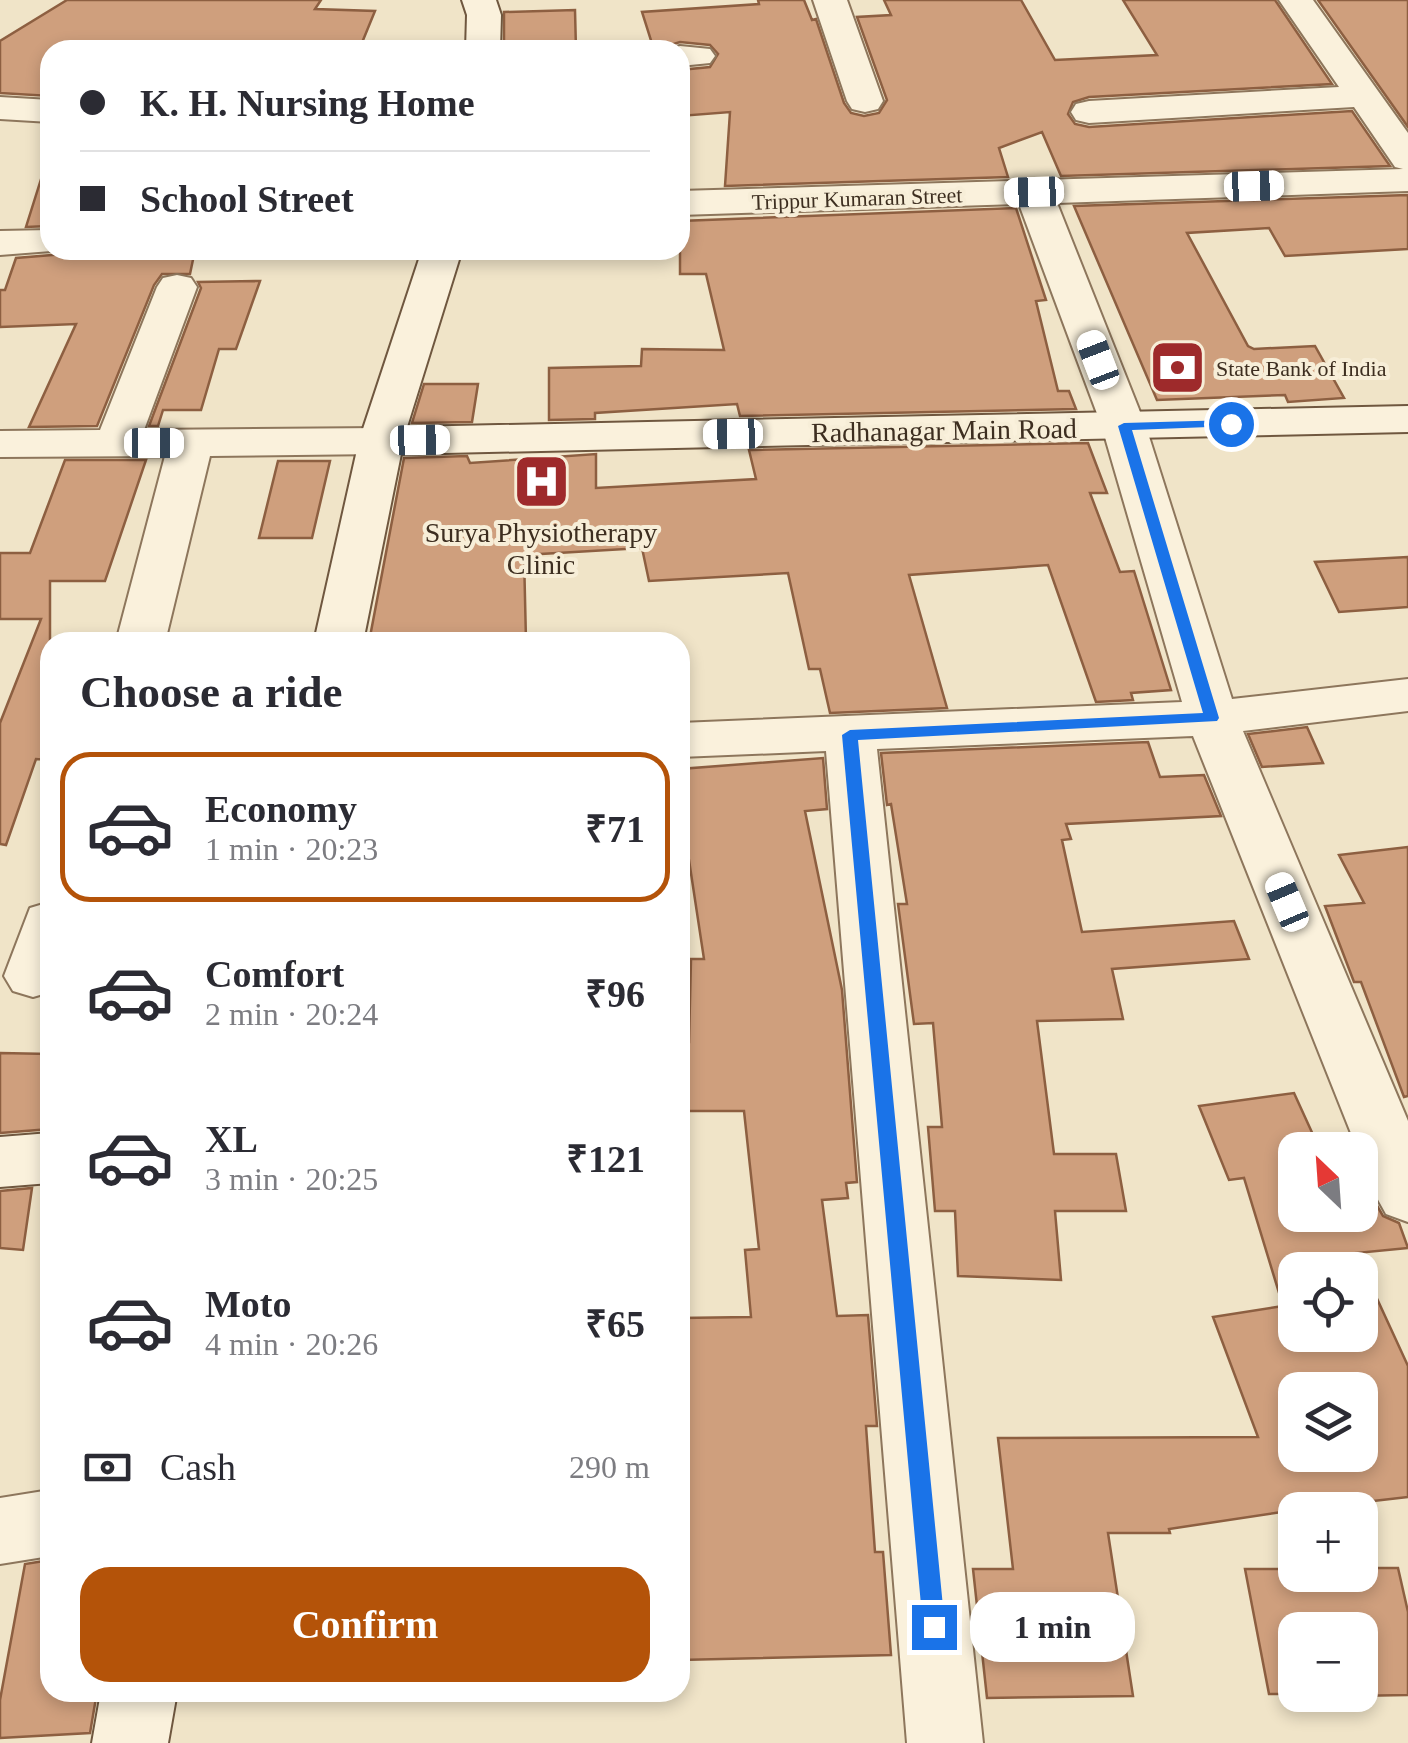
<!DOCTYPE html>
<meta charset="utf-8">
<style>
:root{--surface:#fff;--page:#f7f7f7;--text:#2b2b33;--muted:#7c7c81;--line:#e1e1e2;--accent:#b45309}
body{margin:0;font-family:"Times New Roman",serif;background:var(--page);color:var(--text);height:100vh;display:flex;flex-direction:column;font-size:38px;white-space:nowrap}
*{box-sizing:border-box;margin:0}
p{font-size:32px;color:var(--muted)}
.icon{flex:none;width:55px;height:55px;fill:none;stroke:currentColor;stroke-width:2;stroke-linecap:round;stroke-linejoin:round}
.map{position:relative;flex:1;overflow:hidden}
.panel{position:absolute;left:40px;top:632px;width:650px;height:1070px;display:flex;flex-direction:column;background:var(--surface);border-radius:30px;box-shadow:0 5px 15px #0003}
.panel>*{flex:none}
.guide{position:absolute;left:40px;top:40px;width:650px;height:220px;border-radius:30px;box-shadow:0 5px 15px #0003;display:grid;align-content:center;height:220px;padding:0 40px;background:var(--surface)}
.needle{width:65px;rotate:335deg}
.tools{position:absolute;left:1278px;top:1132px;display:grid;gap:20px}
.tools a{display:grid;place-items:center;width:100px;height:100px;border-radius:20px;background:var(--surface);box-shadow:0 5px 15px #0003;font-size:50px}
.end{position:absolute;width:45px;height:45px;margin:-22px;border:12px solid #1a73e8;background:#fff;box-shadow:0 0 0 5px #fff}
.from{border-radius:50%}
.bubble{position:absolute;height:70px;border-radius:30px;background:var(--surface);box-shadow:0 5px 15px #0003;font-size:32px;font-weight:700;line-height:70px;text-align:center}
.car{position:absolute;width:30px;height:60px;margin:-30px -15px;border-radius:12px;box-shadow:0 0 8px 2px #0007;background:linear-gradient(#fff 24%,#345 0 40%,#fff 0 76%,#345 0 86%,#fff 0)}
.guide b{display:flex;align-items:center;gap:35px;height:95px;font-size:38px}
.guide b+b{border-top:2px solid var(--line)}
.guide i{width:25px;height:25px;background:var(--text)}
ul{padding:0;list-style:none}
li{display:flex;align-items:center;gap:30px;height:150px;margin:0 20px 15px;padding:0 20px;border:5px solid transparent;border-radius:30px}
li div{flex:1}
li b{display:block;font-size:38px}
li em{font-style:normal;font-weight:700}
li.selected{border-color:var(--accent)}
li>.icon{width:90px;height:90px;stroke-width:1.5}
h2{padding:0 40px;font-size:45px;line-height:120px}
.pay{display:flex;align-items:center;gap:25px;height:110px;padding:0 40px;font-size:38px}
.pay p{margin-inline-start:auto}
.primary-button{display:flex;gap:20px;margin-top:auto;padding:20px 40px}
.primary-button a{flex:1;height:115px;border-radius:30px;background:var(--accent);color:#fff;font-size:40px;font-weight:700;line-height:115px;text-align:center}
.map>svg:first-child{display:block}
.building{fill:#cf9f7d;stroke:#8d5f41;stroke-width:2.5;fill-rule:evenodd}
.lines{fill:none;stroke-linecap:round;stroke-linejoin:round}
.street-casing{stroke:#8d765c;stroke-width:4}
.secondary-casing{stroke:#6f573f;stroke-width:4}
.street{fill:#faf1dc;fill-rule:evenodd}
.secondary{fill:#faf1dc;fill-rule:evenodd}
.route{fill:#1a73e8}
.labels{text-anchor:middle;stroke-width:8;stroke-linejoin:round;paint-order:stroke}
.far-street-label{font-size:22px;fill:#3d2e20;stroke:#f7eed8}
.far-poi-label{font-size:22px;fill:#3d2e20;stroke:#f7eed8;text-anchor:start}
.street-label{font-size:28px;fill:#3d2e20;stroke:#f7eed8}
.poi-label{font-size:28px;fill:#3d2e20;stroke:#f7eed8}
</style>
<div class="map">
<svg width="1408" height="1743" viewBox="0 0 1408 1743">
<rect width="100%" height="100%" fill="#f0e4c8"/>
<path class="building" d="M67 0H321L315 9 375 11 359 50H219L222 45 128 42 120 50H50V96L0 93V41Z
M758 0H804L812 20 816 19 844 103 851 113 864 116 879 113 887 100 857 17 891 15 884 0H1021L1055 60 1157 55 1123 0H1275L1332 84 1089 97 1073 102 1068 114 1075 124 1089 127 1352 111 1390 166 1061 176 1042 132 999 148 1008 177 725 186 730 112 680 116V70L710 67 718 54 710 45 680 42 654 50 642 12 759 4Z
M1318 0H1408V127Z
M575 10 576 50H504V12Z
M42 176 50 177V226L26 227Z
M1408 195V249L1285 256 1269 228 1187 233 1248 346 1254 349 1315 346 1344 398 1288 402 1285 395 1157 400 1074 206Z
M1016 208 1046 300 1036 301 1058 391H1069L1076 409 740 416 737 404 595 413V419L549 420V368L641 366 642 349 724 350 706 274H680V221Z
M68 250H195L190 274H162L154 285 97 426 29 427 76 324 0 327V290H5L16 258 64 254Z
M260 281 236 349H219L201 410H163L158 426H149L201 288 198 282Z
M424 384H478L472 422 412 423Z
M1088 443 1107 493H1090L1120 572 1134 571 1171 690 1131 693 1133 700 1096 702 1048 565 909 575 947 708 830 713 820 669H809L788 573 649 581 642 548 524 555 526 641 369 642 404 458 467 456 470 463 596 454V488L756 479 749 450Z
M65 460H146L105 581H50V760L36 759 6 845 0 844V723L41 619H0V553H30Z
M278 461H330L312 538H259Z
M1408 557V607L1339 612 1315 562Z
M1307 727 1323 763 1262 767 1248 734Z
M1148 742 1160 777 1204 775 1221 816 1066 824 1071 839 1062 840 1082 932 1234 921 1249 959 1112 969 1123 1019 1037 1021 1054 1154H1116L1126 1211H1055L1061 1280 958 1276 955 1211H935L928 1127H942L933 1023 914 1024 898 904H907L891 804 887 805 881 753Z
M823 758 827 809 805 811 842 990 857 1182 846 1183 848 1198 822 1200 837 1316 868 1315 877 1426H866L875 1552H883L891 1655 680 1660V1318L751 1317 745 1250 759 1249 744 1111H684V1042H689L691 959H704L689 860 680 861V769Z
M1408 847V1096L1404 1097 1361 982H1354L1325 906 1364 903 1339 855Z
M0 1053 50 1054V1129L0 1133Z
M1294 1093 1320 1150H1295V1215H1360V1197H1372L1383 1216 1399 1223 1408 1248 1356 1253 1408 1366V1497L1295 1510 1169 1529 1170 1533H1108L1133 1696 987 1698 973 1569H1013L998 1438 1258 1437 1213 1317 1283 1306 1244 1178 1229 1180 1199 1106ZM1295 1270H1360V1335H1295ZM1295 1390H1360V1455H1295Z
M32 1188 23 1250 0 1248V1191Z
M50 1560V1692H97L90 1733 0 1738V1700L25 1564Z
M1360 1568H1398L1408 1612V1695L1351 1696 1360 1695V1630H1295V1694H1269L1245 1569H1295V1575H1360Z"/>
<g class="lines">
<defs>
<path id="street" d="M813 0H847L883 101 878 109 865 112 852 109 847 101Z
M1279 0H1313L1408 133V191L1057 203 1146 427 1232 699 1408 679V711L1243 731 1408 1121V1222L1386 1214 1376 1196 1193 736 877 749 983 1743H907L826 751 680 757V723L1182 702 1102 427 1019 204 680 215V191L1403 169 1395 167 1354 107 1089 123 1076 120 1071 112 1076 104 1089 101 1339 87Z
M680 46 710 49 715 56 710 63 680 66V50H667Z
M0 97 50 100V122L0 119Z
M50 230V250H64L0 255V231Z
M177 275 191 278 197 287 144 430 381 428 397 432 403 441 397 450 381 454 210 456 165 642H116L165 456 0 457V431L100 430 157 287 163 278Z
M50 902V992L33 997 13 991 4 976 30 908Z
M50 1490V1556L0 1564V1498Z"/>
<path id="secondary" d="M462 0H496L501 15 500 50H466L467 15Z
M422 250H462L407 427 1408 406V432L401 454 363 642H314L359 441Z
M50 1133V1183L0 1187V1137Z
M101 1692H177L168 1743H92Z"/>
</defs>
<use href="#street" class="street-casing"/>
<use href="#secondary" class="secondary-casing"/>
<use href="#street" class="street"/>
<use href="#secondary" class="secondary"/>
</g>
<path class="route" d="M1231 420 1237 424 1235 426 1132 430 1219 718 1217 721 858 740 945 1627 941 1634 934 1637 926 1634 923 1627 842 735 850 730 1203 713 1118 426 1124 423Z"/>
<defs>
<symbol id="bank-square" viewBox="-11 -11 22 22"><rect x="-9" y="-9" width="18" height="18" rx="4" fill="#9e2a2b" stroke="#f7eed8"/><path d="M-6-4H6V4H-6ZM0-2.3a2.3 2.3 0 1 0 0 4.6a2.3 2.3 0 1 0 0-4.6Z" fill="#fff"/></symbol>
<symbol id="hospital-square" viewBox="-11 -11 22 22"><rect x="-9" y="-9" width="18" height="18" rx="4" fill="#9e2a2b" stroke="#f7eed8"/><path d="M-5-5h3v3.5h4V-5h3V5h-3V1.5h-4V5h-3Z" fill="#fff"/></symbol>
</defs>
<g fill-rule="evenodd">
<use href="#bank-square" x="1146" y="336" width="63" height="63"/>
<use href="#hospital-square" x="510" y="450" width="63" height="63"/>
</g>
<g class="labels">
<g class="far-street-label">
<text transform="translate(857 198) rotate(-2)" y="8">Trippur Kumaran Street</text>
</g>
<g class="far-poi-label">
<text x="1216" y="376">State Bank of India</text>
</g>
<g class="street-label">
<text transform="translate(944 430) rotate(-1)" y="10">Radhanagar Main Road</text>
</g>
<g class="poi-label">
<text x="541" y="542">Surya Physiotherapy<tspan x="541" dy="32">Clinic</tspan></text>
</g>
</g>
</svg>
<div class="tools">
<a><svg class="needle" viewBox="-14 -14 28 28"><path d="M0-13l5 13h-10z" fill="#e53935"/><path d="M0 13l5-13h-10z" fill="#7c7c81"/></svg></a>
<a><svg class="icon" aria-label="locate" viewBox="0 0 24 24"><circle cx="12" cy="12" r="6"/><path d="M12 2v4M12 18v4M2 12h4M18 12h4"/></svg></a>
<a><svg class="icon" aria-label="layers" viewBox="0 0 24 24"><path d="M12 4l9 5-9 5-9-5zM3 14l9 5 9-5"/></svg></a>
<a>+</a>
<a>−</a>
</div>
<i class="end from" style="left:1231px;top:424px"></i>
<i class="end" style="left:934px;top:1627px"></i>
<div class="bubble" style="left:970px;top:1592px;width:165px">1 min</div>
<i class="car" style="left:1254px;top:186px;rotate:88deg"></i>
<i class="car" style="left:1034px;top:192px;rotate:268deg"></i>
<i class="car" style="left:1098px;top:360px;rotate:339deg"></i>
<i class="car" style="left:733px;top:434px;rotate:269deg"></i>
<i class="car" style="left:420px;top:440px;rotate:89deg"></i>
<i class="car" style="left:154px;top:443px;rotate:90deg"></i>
<i class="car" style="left:1287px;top:902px;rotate:337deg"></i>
<div class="guide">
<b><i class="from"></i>K. H. Nursing Home</b>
<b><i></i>School Street</b>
</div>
<section class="panel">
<h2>Choose a ride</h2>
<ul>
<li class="selected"><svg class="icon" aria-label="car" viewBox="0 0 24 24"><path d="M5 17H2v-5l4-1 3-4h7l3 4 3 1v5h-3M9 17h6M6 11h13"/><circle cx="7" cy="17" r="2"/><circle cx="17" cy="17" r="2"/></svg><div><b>Economy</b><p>1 min · 20:23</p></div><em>₹71</em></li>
<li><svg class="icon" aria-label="car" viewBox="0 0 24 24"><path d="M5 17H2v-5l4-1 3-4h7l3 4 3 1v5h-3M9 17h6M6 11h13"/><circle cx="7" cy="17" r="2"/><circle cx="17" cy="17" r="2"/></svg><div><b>Comfort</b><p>2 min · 20:24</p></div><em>₹96</em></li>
<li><svg class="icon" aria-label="car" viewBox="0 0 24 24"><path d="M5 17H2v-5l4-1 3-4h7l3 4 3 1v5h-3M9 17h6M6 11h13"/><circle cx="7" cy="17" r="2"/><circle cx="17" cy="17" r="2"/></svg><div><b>XL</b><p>3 min · 20:25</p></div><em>₹121</em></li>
<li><svg class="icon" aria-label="car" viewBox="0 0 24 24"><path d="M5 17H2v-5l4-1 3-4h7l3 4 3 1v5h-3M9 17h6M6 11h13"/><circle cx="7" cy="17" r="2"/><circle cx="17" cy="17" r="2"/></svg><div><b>Moto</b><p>4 min · 20:26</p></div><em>₹65</em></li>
</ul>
<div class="pay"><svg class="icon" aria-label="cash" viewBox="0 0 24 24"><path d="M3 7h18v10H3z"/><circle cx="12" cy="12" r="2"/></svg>Cash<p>290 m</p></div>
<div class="primary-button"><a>Confirm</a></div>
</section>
</div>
